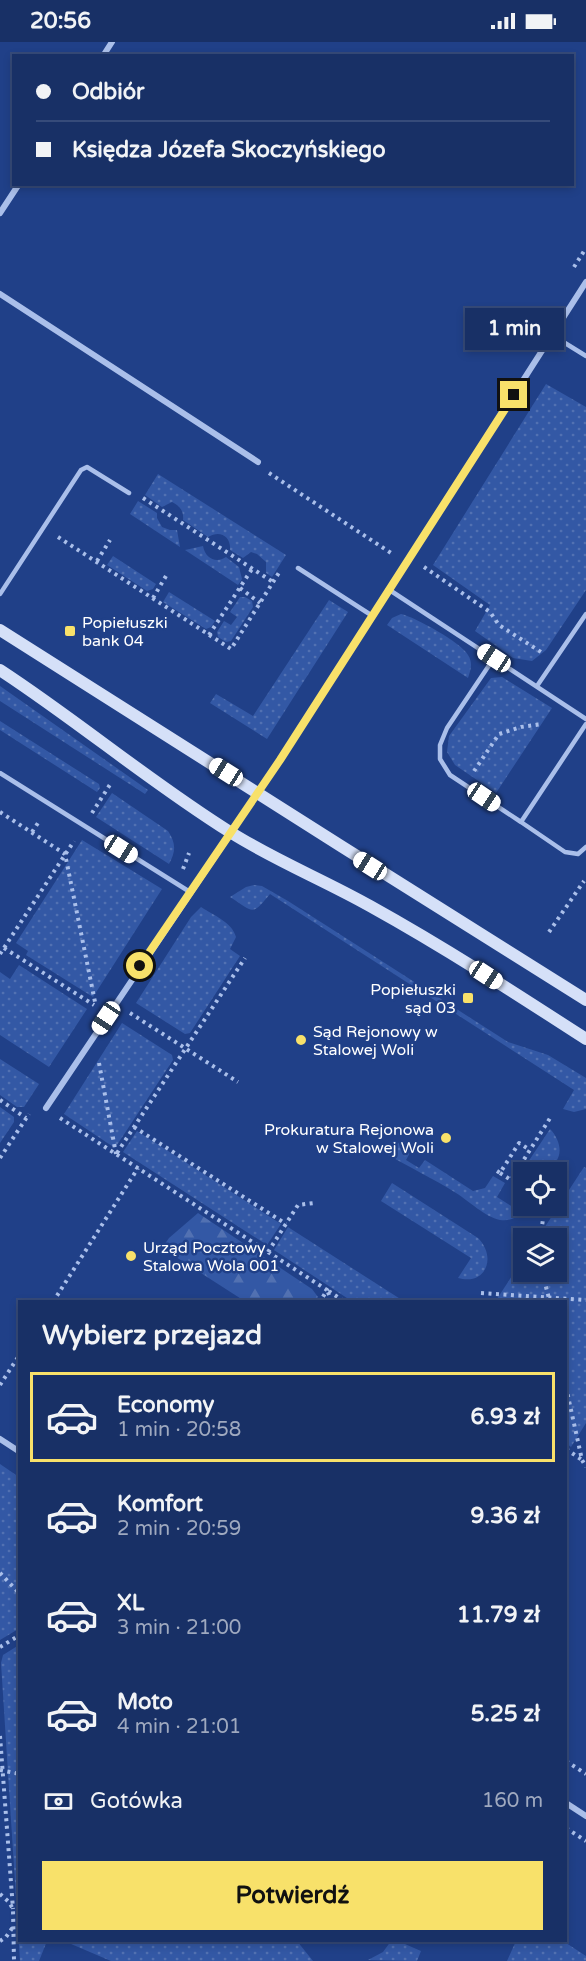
<!DOCTYPE html>
<html lang="pl">
<meta charset="utf-8">
<style>
:root{--surface:#183066;--page:#21386c;--text:#f1f3f6;--muted:#9fa9bf;--line:#364b7a;--accent:#f8e16a}
body{margin:0;font-family:"Varela Round",sans-serif;background:var(--page);color:var(--text);height:100vh;display:flex;flex-direction:column;font-size:22px;white-space:nowrap}
*{box-sizing:border-box;margin:0}
p{font-size:20px;color:var(--muted)}
.icon{flex:none;width:33px;height:33px;fill:none;stroke:currentColor;stroke-width:2;stroke-linecap:round;stroke-linejoin:round}
.map{position:relative;flex:1;overflow:hidden}
.side{position:absolute;left:18px;top:1258px;width:549px;height:642px;display:flex;flex-direction:column;background:var(--surface);border-radius:0px;box-shadow:0 3px 9px #0003,0 0 0 2px var(--line)}
.side>*{flex:none}
.top-card{position:absolute;left:12px;top:12px;width:562px;height:132px;border-radius:0px;box-shadow:0 3px 9px #0003,0 0 0 2px var(--line);display:grid;align-content:center;height:132px;padding:0 24px;background:var(--surface)}
.buttons{position:absolute;left:513px;top:1120px;display:grid;gap:12px}
.buttons a{display:grid;place-items:center;width:54px;height:54px;border-radius:0px;background:var(--surface);box-shadow:0 3px 9px #0003,0 0 0 2px var(--line);font-size:30px}
.end{position:absolute;width:27px;height:27px;margin:-14px;border:8px solid #f8e16a;background:#111;box-shadow:0 0 0 3px #111}
.from{border-radius:50%}
.bubble{position:absolute;height:42px;border-radius:0px;background:var(--surface);box-shadow:0 3px 9px #0003,0 0 0 2px var(--line);font-size:20px;font-weight:800;line-height:42px;text-align:center}
.car{position:absolute;width:18px;height:36px;margin:-18px -9px;border-radius:8px;box-shadow:0 0 4px 2px #0007;background:linear-gradient(#fff 24%,#345 0 40%,#fff 0 76%,#345 0 86%,#fff 0)}
.top-card b{display:flex;align-items:center;gap:21px;height:57px;font-size:22px}
.top-card b+b{border-top:2px solid var(--line)}
.top-card i{width:15px;height:15px;background:var(--text)}
ul{padding:0;list-style:none}
li{display:flex;align-items:center;gap:18px;height:90px;margin:0 12px 9px;padding:0 12px;border:3px solid transparent;border-radius:0px}
li div{flex:1}
li b{display:block;font-size:22px}
li em{font-style:normal;font-weight:800}
li.active{border-color:var(--accent)}
li>.icon{width:54px;height:54px;stroke-width:1.5}
h2{padding:0 24px;font-size:27px;line-height:72px}
.pay{display:flex;align-items:center;gap:15px;height:66px;padding:0 24px;font-size:22px}
.pay p{margin-inline-start:auto}
.cta{display:flex;gap:12px;margin-top:auto;padding:12px 24px}
.cta a{flex:1;height:69px;border-radius:0px;background:var(--accent);color:#111;font-size:24px;font-weight:800;line-height:69px;text-align:center}
.status{display:flex;justify-content:space-between;align-items:center;height:42px;padding:0 30px;background:var(--surface);direction:ltr}
.status svg{height:16px;fill:currentColor}
.map>svg:first-child{display:block}
.grass{fill:url(#grass-dots)}
.forest{fill:url(#forest-firs)}
.lines{fill:none;stroke-linecap:round;stroke-linejoin:round}
.path{stroke:#aabfea;stroke-width:4;stroke-dasharray:3 4.5;stroke-linecap:butt}
.lane{stroke:#aabfea;stroke-width:4.5}
.street{stroke:#aabfea;stroke-width:6}
.secondary{stroke:#d5e0f8;stroke-width:12}
.route{stroke:#f8e16a;stroke-width:8}
.poi-dot{fill:#f8e16a;stroke:#204088;stroke-width:2}
.labels{text-anchor:middle;stroke-width:5;stroke-linejoin:round;paint-order:stroke}
.poi-label{font-size:16px;fill:#fff;stroke:#204088;text-anchor:start}
</style>
<div class="status"><b>20:56</b><svg viewBox="0 0 49 12"><path d="M0 12V9h3v3zM5 12V6h3v6zM10 12V3h3v9zM15 12V0h3v12zM26 1h20v11H26zM47 4h2v5h-2z"/></svg></div>
<div class="map">
<svg width="586" height="1919" viewBox="0 0 586 1919">
<defs>
<pattern id="grass-dots" width="8" height="8" patternUnits="userSpaceOnUse" patternTransform="scale(1.5)"><rect width="8" height="8" fill="#3358a5"/><path d="M2 2h.1M6 6h.1" fill="none" stroke="#5271b2" stroke-width="1.8" stroke-linecap="round"/></pattern>
<pattern id="forest-firs" width="22" height="20" patternUnits="userSpaceOnUse" patternTransform="scale(1.5)"><rect width="22" height="20" fill="#3358a5"/><path d="M5 1l3.5 6h-7zM16 11l3.5 6h-7z" fill="#5271b2"/></pattern>
</defs>
<rect width="100%" height="100%" fill="#204088"/>
<path class="grass" d="M546 342 586 365V548L546 608 532 619 513 616 475 589 490 563 433 523Z
M158 432 286 513 272 535 266 531V520L257 512 251 510 243 516 230 508C231 494 220 488 208 495L183 478C184 469 180 464 172 460L162 465 145 453Z
M138 459 157 471V476L162 485 170 488H177L180 505 130 472Z
M203 504C205 516 216 522 226 515L239 525 242 537 238 543 185 508Z
M113 514 156 542 153 547 147 549 107 523Z
M169 550 215 579 211 585 206 587 163 560Z
M240 555H245L252 559 253 565 231 599 226 600 218 595 217 590 224 579 231 583 237 575 230 570Z
M329 558 348 570 267 697 210 661 216 652 253 674Z
M401 572C415 575 462 601 468 613 473 621 471 627 468 636L387 583 392 576Z
M502 635 552 666 496 751 455 723 447 710 449 694 491 636Z
M0 644 148 748 145 752 0 659Z
M0 679 99 742 100 746 97 750 0 688Z
M112 751 168 789C176 801 176 809 169 822L96 775Z
M82 798 162 847 93 955 26 913 28 909 16 901Z
M254 843 262 844 288 859 508 1000 548 1013 586 1036V1067L574 1070 563 1067 574 1048 270 852C251 875 254 870 230 855L246 845Z
M201 865C213 873 232 880 236 895L230 907 240 914 190 991 185 992 136 961 191 875Z
M19 923 87 967 49 1025 0 993V930L10 937Z
M122 981 172 1013 173 1018 115 1106 64 1072Z
M0 1017 39 1042 24 1065H17L0 1053Z
M0 1065 14 1075V1080L0 1101Z
M550 1087C563 1100 565 1123 542 1127L528 1120Z
M137 1089 281 1182 267 1203 123 1110Z
M394 1098 411 1109 406 1118 419 1126 425 1118 473 1149 485 1146 493 1134 505 1141 497 1155 521 1170C516 1177 509 1179 500 1178 485 1175 469 1159 456 1151 434 1137 409 1125 386 1112Z
M584 1125 586 1126V1381L571 1405 566 1401V1260H495L523 1217 524 1230H556V1197H537Z
M392 1141 478 1196C497 1215 486 1244 458 1236L471 1216 381 1159Z
M288 1185 291 1187 405 1260H353L274 1208Z
M0 1422 19 1435 20 1586 0 1598Z
M19 1603 20 1899H47L39 1919H20L1 1621 3 1613Z
M64 1899H297L313 1919H111Z
M391 1899H398L421 1909 417 1919 368 1918 383 1910Z
M516 1899H563L586 1914V1919H507Z"/>
<path class="forest" d="M198 1171 312 1247 318 1255 314 1260H246L162 1206 169 1196Z"/>
<g class="lines">
<path class="path" d="M574 225 586 206
M269 431 391 511 392 510
M143 456 273 540
M58 495 231 607 280 529
M97 519 110 498
M424 525 490 570 499 583 541 610
M240 546 260 561
M153 556 166 534
M209 593 252 527
M474 729 499 692 521 685 542 682
M0 770 65 812 95 960
M92 771 111 741
M32 790 40 778
M183 827 189 811
M549 890 584 839
M4 906 94 963
M0 912 74 799
M130 971 238 1040
M99 1021 116 1112
M0 1058 26 1076
M60 1076 327 1248 320 1260
M134 1085 286 1182
M117 1111 245 916
M0 1116 29 1072
M497 1129 500 1131 519 1101 530 1108
M500 1131 511 1138 552 1073
M540 1197 545 1164
M268 1210 298 1163 314 1161
M542 1230 550 1260
M481 1251 586 1258
M53 1260 138 1126
M332 1260 327 1248 345 1260
M0 1343 20 1312
M566 1345 582 1418 586 1425
M566 1407 582 1418
M0 1531 20 1552
M0 1605 20 1593
M0 1694 13 1867
M566 1719 586 1732
M0 1728 20 1732
M566 1786 586 1799
M0 1852 9 1860 13 1867 14 1919
M0 1899 6 1895 13 1885"/>
<path class="lane" d="M552 293 586 314
M298 526 371 573
M388 547 586 677
M0 552 81 428 87 425 129 451
M494 616 447 686 440 703V717L450 733 521 780
M537 644 586 572
M586 682 521 780 565 810 578 812 586 805
M0 731 190 850"/>
<path class="street" d="M103 14 112 0
M0 171 19 142
M0 252 258 420
M46 1066 280 718 586 240
M0 1397 20 1410
M566 1761 586 1774"/>
<path class="secondary" d="M0 588C195 711 390 836 586 958
M0 628C78 679 150 740 230 790 274 818 324 838 370 864 444 905 515 951 586 997"/>
</g>
<g class="lines">
<path class="route" d="M140 924 280 718 514 353"/>
</g>
<g class="poi-dot">
<rect x="64" y="583" width="12" height="12" rx="3"/>
<rect x="462" y="950" width="12" height="12" rx="3"/>
<circle cx="301" cy="998" r="6"/>
<circle cx="446" cy="1096" r="6"/>
<circle cx="131" cy="1214" r="6"/>
</g>
<g class="labels">
<g class="poi-label">
<text x="82" y="586">Popiełuszki<tspan x="82" dy="18">bank 04</tspan></text>
<text x="456" y="953" text-anchor="end">Popiełuszki<tspan x="456" dy="18">sąd 03</tspan></text>
<text x="313" y="995">Sąd Rejonowy w<tspan x="313" dy="18">Stalowej Woli</tspan></text>
<text x="434" y="1093" text-anchor="end">Prokuratura Rejonowa<tspan x="434" dy="18">w Stalowej Woli</tspan></text>
<text x="143" y="1211">Urząd Pocztowy<tspan x="143" dy="18">Stalowa Wola 001</tspan></text>
</g>
</g>
</svg>
<div class="buttons">
<a><svg class="icon" aria-label="locate" viewBox="0 0 24 24"><circle cx="12" cy="12" r="6"/><path d="M12 2v4M12 18v4M2 12h4M18 12h4"/></svg></a>
<a><svg class="icon" aria-label="layers" viewBox="0 0 24 24"><path d="M12 4l9 5-9 5-9-5zM3 14l9 5 9-5"/></svg></a>
</div>
<i class="end from" style="left:140px;top:924px"></i>
<i class="end" style="left:514px;top:353px"></i>
<div class="bubble" style="left:465px;top:266px;width:99px">1 min</div>
<i class="car" style="left:494px;top:616px;rotate:303deg"></i>
<i class="car" style="left:226px;top:730px;rotate:302deg"></i>
<i class="car" style="left:484px;top:755px;rotate:124deg"></i>
<i class="car" style="left:121px;top:807px;rotate:122deg"></i>
<i class="car" style="left:370px;top:824px;rotate:302deg"></i>
<i class="car" style="left:486px;top:933px;rotate:123deg"></i>
<i class="car" style="left:106px;top:976px;rotate:214deg"></i>
<div class="top-card">
<b><i class="from"></i>Odbiór</b>
<b><i></i>Księdza Józefa Skoczyńskiego</b>
</div>
<section class="side">
<h2>Wybierz przejazd</h2>
<ul>
<li class="active"><svg class="icon" aria-label="car" viewBox="0 0 24 24"><path d="M5 17H2v-5l4-1 3-4h7l3 4 3 1v5h-3M9 17h6M6 11h13"/><circle cx="7" cy="17" r="2"/><circle cx="17" cy="17" r="2"/></svg><div><b>Economy</b><p>1 min · 20:58</p></div><em>6.93 zł</em></li>
<li><svg class="icon" aria-label="car" viewBox="0 0 24 24"><path d="M5 17H2v-5l4-1 3-4h7l3 4 3 1v5h-3M9 17h6M6 11h13"/><circle cx="7" cy="17" r="2"/><circle cx="17" cy="17" r="2"/></svg><div><b>Komfort</b><p>2 min · 20:59</p></div><em>9.36 zł</em></li>
<li><svg class="icon" aria-label="car" viewBox="0 0 24 24"><path d="M5 17H2v-5l4-1 3-4h7l3 4 3 1v5h-3M9 17h6M6 11h13"/><circle cx="7" cy="17" r="2"/><circle cx="17" cy="17" r="2"/></svg><div><b>XL</b><p>3 min · 21:00</p></div><em>11.79 zł</em></li>
<li><svg class="icon" aria-label="car" viewBox="0 0 24 24"><path d="M5 17H2v-5l4-1 3-4h7l3 4 3 1v5h-3M9 17h6M6 11h13"/><circle cx="7" cy="17" r="2"/><circle cx="17" cy="17" r="2"/></svg><div><b>Moto</b><p>4 min · 21:01</p></div><em>5.25 zł</em></li>
</ul>
<div class="pay"><svg class="icon" aria-label="cash" viewBox="0 0 24 24"><path d="M3 7h18v10H3z"/><circle cx="12" cy="12" r="2"/></svg>Gotówka<p>160 m</p></div>
<div class="cta"><a>Potwierdź</a></div>
</section>
</div>
